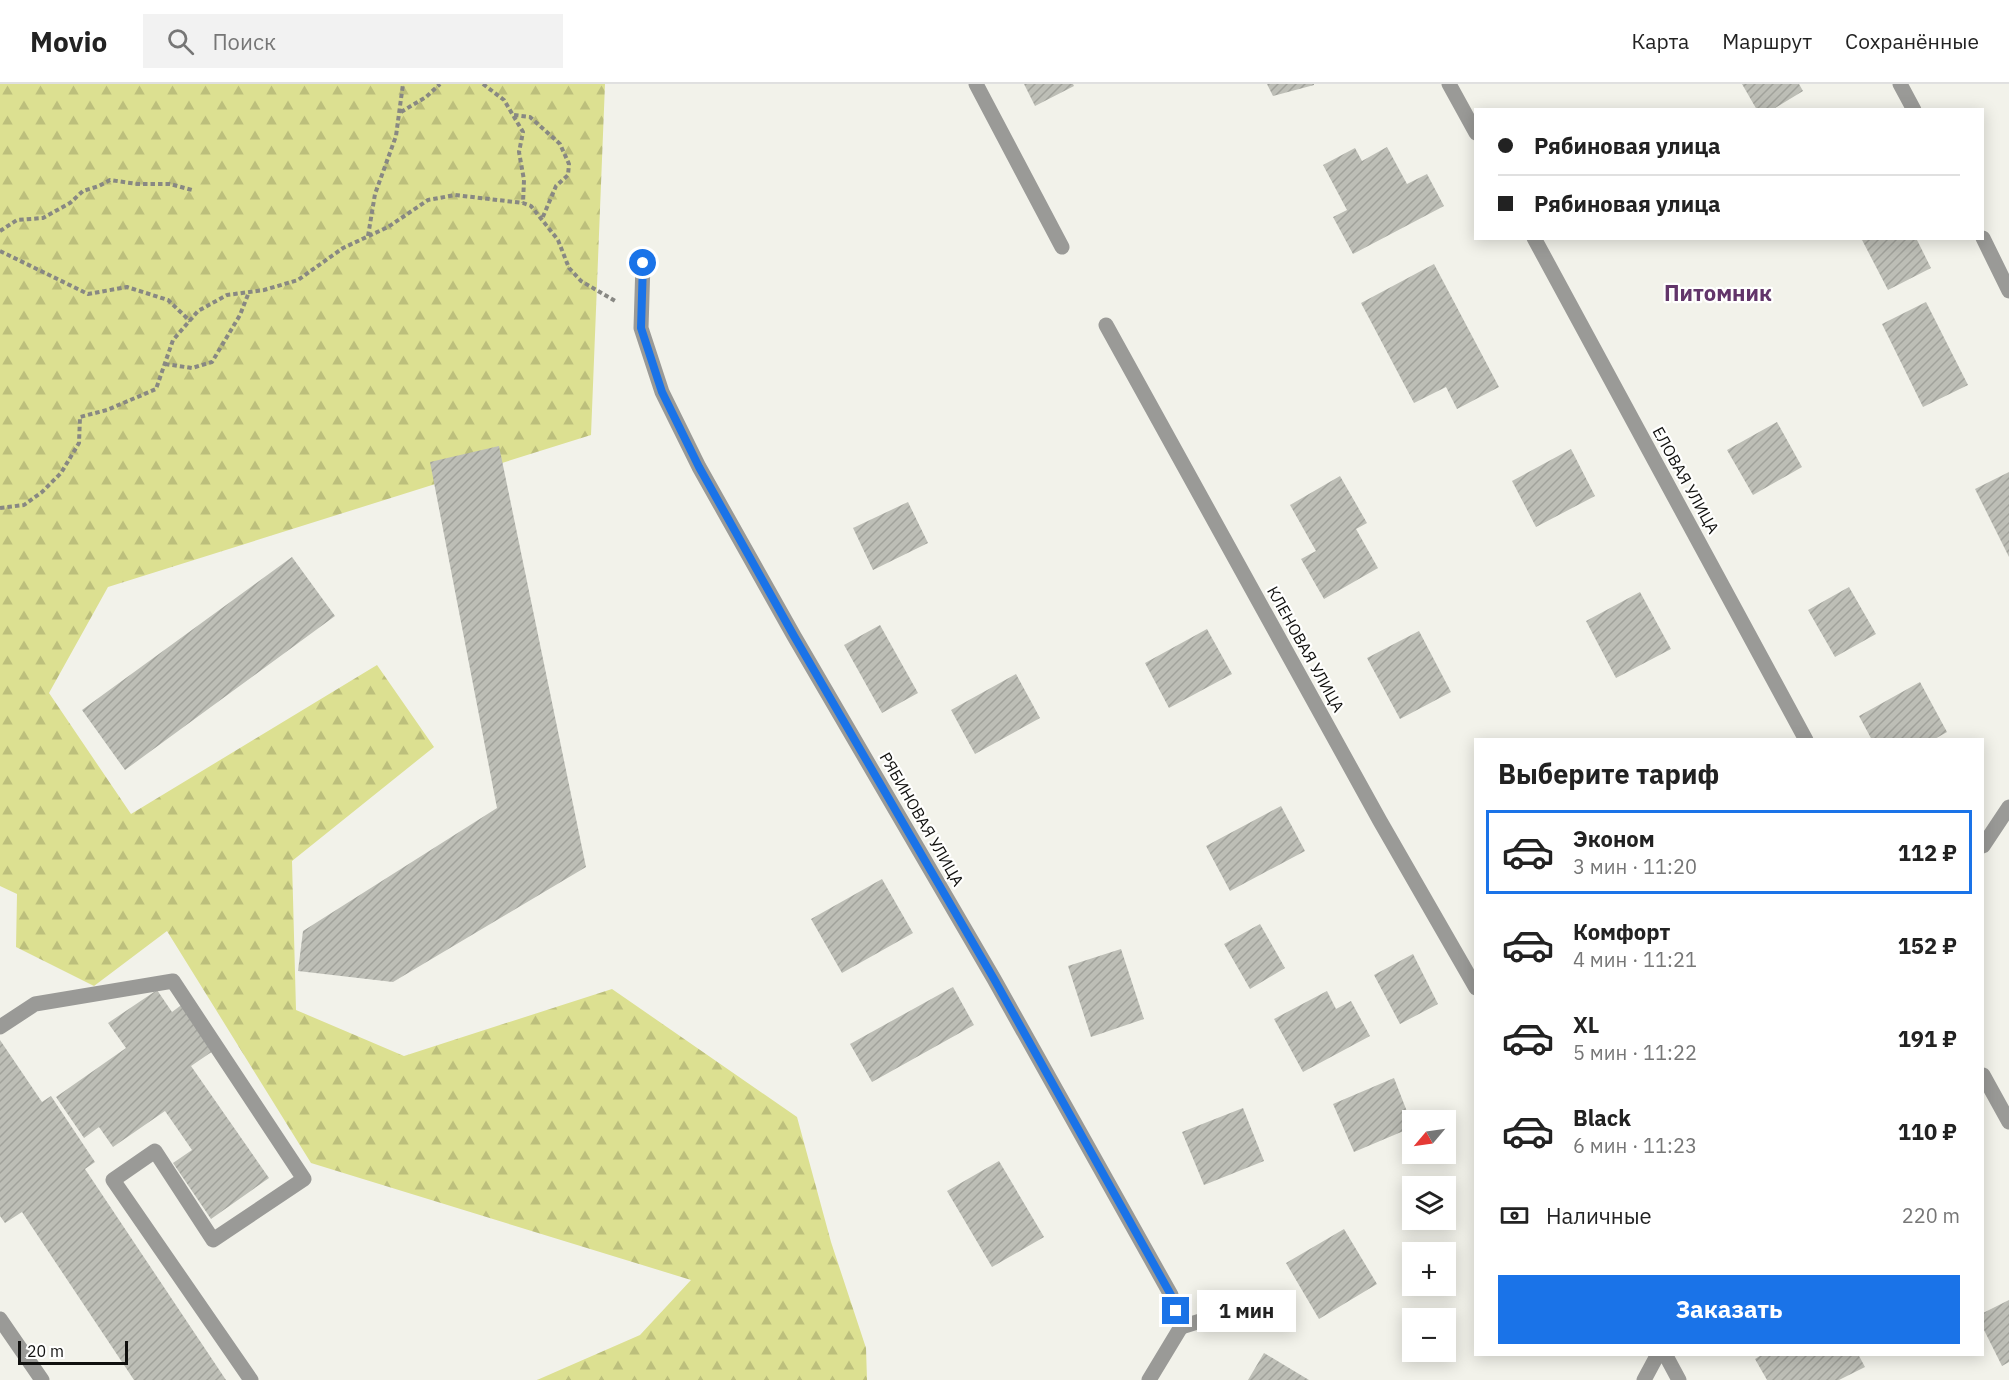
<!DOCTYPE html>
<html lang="ru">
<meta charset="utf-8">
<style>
:root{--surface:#fff;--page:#f2f2f2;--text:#222;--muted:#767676;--line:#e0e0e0;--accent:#1a73e8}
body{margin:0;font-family:"IBM Plex Sans",sans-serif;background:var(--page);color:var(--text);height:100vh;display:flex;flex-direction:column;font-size:22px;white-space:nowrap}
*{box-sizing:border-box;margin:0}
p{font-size:20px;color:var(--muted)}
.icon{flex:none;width:33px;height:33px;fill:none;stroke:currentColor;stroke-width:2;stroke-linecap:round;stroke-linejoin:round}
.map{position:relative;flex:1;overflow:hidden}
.side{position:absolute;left:1474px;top:654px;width:510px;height:618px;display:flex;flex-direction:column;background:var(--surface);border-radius:0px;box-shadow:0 3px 15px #0003}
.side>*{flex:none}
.hud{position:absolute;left:1474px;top:24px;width:510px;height:132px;border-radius:0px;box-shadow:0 3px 15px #0003;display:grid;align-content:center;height:132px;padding:0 24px;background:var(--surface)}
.needle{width:39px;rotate:241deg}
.controls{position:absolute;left:1402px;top:1026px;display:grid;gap:12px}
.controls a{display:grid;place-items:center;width:54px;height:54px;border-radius:0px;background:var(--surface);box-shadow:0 3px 15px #0003;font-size:30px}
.scale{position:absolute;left:18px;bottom:15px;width:110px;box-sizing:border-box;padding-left:6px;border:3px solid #10100e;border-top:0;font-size:16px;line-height:21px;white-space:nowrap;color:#10100e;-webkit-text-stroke:4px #fffffe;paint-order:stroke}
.end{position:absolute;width:27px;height:27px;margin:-14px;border:8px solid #1a73e8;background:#fff;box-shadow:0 0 0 3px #fff}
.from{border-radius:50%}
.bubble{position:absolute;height:42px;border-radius:0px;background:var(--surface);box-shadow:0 3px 15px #0003;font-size:20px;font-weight:700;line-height:42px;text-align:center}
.hud b{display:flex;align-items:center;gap:21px;height:57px;font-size:22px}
.hud b+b{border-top:2px solid var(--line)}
.hud i{width:15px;height:15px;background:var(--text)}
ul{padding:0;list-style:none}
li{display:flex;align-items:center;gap:18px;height:84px;margin:0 12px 9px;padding:0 12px;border:3px solid transparent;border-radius:0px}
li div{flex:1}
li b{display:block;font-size:22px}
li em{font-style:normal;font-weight:700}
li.on{border-color:var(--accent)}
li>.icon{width:54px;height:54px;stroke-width:1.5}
h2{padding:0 24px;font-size:27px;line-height:72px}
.pay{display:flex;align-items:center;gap:15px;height:66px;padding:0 24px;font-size:22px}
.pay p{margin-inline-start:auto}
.button{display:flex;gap:12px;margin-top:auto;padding:12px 24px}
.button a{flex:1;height:69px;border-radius:0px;background:var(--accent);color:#fff;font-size:24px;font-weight:700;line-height:69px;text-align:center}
header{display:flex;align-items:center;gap:36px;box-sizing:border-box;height:84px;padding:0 30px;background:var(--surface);border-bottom:2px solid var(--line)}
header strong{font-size:28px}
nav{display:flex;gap:33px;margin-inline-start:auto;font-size:21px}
.search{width:420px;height:54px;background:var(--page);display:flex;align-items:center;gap:15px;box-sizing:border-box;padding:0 21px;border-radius:0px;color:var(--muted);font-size:22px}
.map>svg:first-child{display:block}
.forest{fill:url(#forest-firs)}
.building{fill:url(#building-hatch)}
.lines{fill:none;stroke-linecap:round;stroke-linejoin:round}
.path{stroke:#888883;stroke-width:4;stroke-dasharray:4.5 3;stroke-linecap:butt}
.lane{stroke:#9a9a97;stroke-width:15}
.street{stroke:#9a9a97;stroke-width:15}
.route{stroke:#1a73e8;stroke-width:8}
.labels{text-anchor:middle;stroke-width:4.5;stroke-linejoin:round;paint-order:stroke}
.street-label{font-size:16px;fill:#10100e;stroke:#fffffe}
.district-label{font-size:22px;font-weight:bold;fill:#62356a;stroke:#fffffe}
</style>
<header>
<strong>Movio</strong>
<div class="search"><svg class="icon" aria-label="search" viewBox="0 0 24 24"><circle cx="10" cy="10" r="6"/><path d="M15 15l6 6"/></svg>Поиск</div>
<nav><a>Карта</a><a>Маршрут</a><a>Сохранённые</a></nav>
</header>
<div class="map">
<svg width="2009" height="1296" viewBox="0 0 2009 1296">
<defs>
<pattern id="forest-firs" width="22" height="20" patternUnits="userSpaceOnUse" patternTransform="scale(1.5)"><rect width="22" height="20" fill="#dce091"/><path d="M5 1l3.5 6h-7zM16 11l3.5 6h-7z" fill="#bcbf7c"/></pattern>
<pattern id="building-hatch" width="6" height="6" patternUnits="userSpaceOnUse" patternTransform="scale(1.5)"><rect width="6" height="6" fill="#bdbeb6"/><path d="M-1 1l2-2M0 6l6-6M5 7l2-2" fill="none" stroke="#a1a29b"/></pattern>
</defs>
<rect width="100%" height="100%" fill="#f2f2ea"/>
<path class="forest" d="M0 0H605L591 351 108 503 49 609 131 730 377 581 434 663 292 777 296 926 404 972 612 905 797 1033 831 1158 866 1264 867 1296H537L640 1251 691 1196 311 1079 167 847 94 902 16 863 17 810 0 802Z"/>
<path class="building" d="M1024 0H1073L1074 2 1035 22Z
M1267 0H1314V1L1273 12Z
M1742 0H1799L1803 7 1772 26H1757Z
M1387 63 1407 100 1427 90 1444 122 1353 170 1333 133 1347 126 1323 81 1355 64 1362 77Z
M1861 154H1916L1931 184 1888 206Z
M1434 180 1499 303 1457 325 1446 303 1414 319 1361 219Z
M1926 218 1968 301 1923 323 1882 240Z
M1777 338 1802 383 1753 411 1727 366Z
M499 362 586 783 393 898 298 887 303 847 497 724 430 378Z
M1571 365 1595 412 1536 443 1512 397Z
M2009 388V473L1975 405Z
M1340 392 1367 439 1356 445 1378 484 1324 515 1301 475 1316 467 1290 421Z
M908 418 928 459 873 486 853 444Z
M292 473 335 532 125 686 82 626Z
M1849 503 1876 550 1835 573 1808 526Z
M1640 508 1671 565 1616 594 1586 537Z
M880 541 918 609 882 629 844 561Z
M1207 545 1232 590 1169 624 1145 579Z
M1419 547 1451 608 1400 635 1367 574Z
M1016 590 1040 634 975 670 951 626Z
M1920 598 1947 648 1933 656H1872L1859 632Z
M1281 722 1305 767 1230 807 1206 762Z
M882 795 913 849 842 889 811 835Z
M1260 840 1285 884 1250 905 1224 860Z
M1121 865 1144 935 1091 953 1068 882Z
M1413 870 1438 920 1400 940 1374 891Z
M953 903 974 941 872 998 850 960Z
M157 906 172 928 184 919 216 965 191 982 269 1094 211 1135 173 1079 192 1066 165 1027 113 1063 99 1043 84 1054 56 1013 126 964 108 939Z
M1327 907 1336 925 1351 917 1370 952 1303 988 1274 935Z
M0 956 42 1018 51 1012 95 1078 85 1085 226 1296H134L22 1128 5 1139 0 1132Z
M1394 994 1413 1043 1354 1068 1333 1020Z
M1243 1024 1264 1077 1204 1101 1182 1048Z
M999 1077 1044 1153 992 1183 947 1107Z
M1344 1145 1377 1200 1319 1235 1286 1179Z
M2009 1216V1278L2002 1282 1983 1244V1229Z
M1264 1269 1309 1296H1248Z
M1763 1270H1858L1865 1283 1839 1296H1767L1755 1275Z"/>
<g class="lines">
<path class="path" d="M483 0 504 16 523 48 519 68 524 96 523 119
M401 28 426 13 440 0
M514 31 530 33 560 60 569 80 568 91 556 102 542 135
M0 147 17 136 43 134 70 119 83 107 99 102 110 96 137 100H170L192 106
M368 152 375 110 396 52 403 0
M0 167 88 210 127 203 168 216 190 237
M165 280 192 284 212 278 240 231 249 208
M0 424 24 421 42 408 61 389 79 359 80 333 107 326 156 305 173 256 198 227 227 211 264 206 298 196 343 164 388 143 428 116 455 111 523 119 531 122 558 156 569 184 581 197 617 218"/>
<path class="lane" d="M0 943 35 920 173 897 304 1095 213 1156 155 1067 113 1096 251 1296
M0 1235 42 1296
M1181 1243 1223 1230"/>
<path class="street" d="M976 0 1062 163
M1449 0 1476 49
M1900 0 1914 26
M1534 154 1806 656
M1983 154 2009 207
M643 179 641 244 662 308 699 383 794 552 994 895 1171 1211 1181 1243 1149 1296
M1106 241 1380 737 1476 904
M1983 762 2009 723
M1983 991 2009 1038
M1665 1270 1679 1296
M1644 1296 1658 1270"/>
</g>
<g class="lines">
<path class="route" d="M643 179 641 244 662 308 699 383 794 552 994 895 1171 1211 1176 1227"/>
</g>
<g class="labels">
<g class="street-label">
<text transform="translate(1686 396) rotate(61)" y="6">ЕЛОВАЯ УЛИЦА</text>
<text transform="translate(1306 565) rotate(61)" y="6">КЛЕНОВАЯ УЛИЦА</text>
<text transform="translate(922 735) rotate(60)" y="6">РЯБИНОВАЯ УЛИЦА</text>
</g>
<g class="district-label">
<text x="1718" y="217">Питомник</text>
</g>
</g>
</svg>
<div class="controls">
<a><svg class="needle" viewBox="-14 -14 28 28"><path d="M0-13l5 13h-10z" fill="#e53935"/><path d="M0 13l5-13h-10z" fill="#767676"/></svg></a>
<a><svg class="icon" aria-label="layers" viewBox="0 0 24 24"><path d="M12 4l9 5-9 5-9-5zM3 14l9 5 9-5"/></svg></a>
<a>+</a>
<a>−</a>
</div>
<div class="scale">20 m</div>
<i class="end from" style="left:643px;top:179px"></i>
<i class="end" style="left:1176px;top:1227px"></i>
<div class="bubble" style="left:1197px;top:1206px;width:99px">1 мин</div>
<div class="hud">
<b><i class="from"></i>Рябиновая улица</b>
<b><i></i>Рябиновая улица</b>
</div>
<section class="side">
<h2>Выберите тариф</h2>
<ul>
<li class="on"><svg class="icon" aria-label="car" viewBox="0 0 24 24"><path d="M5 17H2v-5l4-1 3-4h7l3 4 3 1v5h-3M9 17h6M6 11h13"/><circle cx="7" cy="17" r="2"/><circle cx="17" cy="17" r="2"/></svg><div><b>Эконом</b><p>3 мин · 11:20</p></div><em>112 ₽</em></li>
<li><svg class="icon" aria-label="car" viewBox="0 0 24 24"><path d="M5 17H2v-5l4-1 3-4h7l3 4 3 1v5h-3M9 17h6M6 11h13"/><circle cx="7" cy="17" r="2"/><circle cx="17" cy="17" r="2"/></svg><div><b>Комфорт</b><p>4 мин · 11:21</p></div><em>152 ₽</em></li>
<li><svg class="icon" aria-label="car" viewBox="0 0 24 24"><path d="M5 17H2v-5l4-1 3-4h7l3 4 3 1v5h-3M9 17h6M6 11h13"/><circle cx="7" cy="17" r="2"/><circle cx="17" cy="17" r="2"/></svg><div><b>XL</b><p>5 мин · 11:22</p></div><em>191 ₽</em></li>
<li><svg class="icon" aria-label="car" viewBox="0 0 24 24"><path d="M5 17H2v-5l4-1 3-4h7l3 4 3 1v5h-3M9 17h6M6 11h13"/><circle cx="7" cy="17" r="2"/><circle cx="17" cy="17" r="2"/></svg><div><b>Black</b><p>6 мин · 11:23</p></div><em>110 ₽</em></li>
</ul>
<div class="pay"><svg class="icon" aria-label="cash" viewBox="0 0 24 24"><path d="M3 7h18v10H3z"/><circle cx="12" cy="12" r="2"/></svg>Наличные<p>220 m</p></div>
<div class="button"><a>Заказать</a></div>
</section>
</div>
